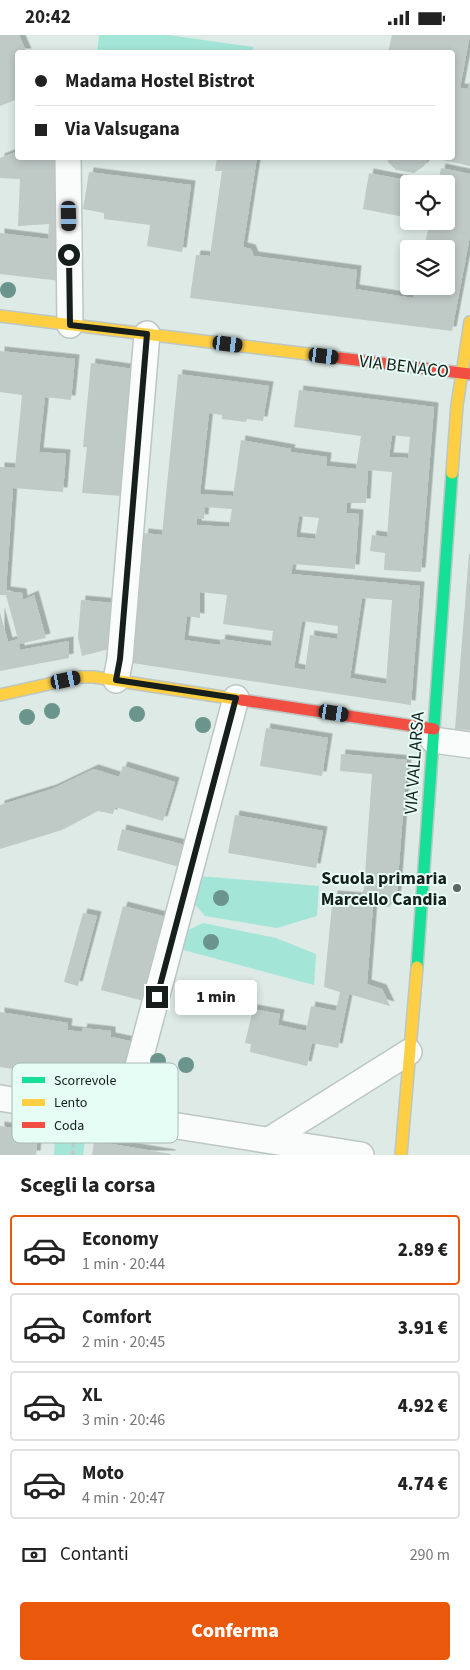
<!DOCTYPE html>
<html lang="it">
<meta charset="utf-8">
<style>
:root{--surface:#fff;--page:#f6f6f6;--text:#222;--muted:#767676;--line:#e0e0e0;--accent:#ea580c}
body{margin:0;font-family:"Source Sans 3",sans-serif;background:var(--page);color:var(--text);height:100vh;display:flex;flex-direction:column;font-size:19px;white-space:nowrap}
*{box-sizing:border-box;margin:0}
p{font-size:16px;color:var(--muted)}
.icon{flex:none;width:28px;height:28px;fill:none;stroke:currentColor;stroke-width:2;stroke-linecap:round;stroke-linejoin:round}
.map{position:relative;height:1120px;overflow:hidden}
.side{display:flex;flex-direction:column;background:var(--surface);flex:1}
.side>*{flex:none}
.hud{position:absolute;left:15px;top:15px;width:440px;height:110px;border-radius:5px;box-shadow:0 2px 8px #0003;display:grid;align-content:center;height:110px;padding:0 20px;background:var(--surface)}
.controls{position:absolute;left:400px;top:140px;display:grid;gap:10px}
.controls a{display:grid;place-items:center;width:55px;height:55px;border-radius:5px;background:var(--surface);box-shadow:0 2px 8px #0003;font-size:25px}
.end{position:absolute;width:22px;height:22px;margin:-11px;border:6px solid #171f1d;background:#fff;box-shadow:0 0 0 2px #fff}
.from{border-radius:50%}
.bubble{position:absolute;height:35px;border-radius:5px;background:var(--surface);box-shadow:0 2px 8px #0003;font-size:16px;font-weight:800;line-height:35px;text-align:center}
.car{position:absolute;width:15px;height:30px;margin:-15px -8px;border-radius:6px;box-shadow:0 0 4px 1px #0007;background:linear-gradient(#222 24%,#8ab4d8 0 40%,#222 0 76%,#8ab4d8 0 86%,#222 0)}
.hud b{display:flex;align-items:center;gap:18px;height:48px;font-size:19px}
.hud b+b{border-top:1px solid var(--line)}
.hud i{width:12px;height:12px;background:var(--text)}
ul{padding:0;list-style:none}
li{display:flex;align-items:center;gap:15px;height:70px;margin:0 10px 8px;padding:0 10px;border:2px solid var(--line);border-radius:5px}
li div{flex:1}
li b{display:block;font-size:19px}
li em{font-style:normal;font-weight:800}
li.current{border-color:var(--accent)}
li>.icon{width:45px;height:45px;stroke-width:1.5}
h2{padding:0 20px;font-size:22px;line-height:60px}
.pay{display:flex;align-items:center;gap:12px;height:55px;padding:0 20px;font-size:19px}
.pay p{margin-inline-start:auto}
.button{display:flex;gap:10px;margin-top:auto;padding:10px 20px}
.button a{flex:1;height:58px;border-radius:5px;background:var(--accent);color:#fff;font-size:20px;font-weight:800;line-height:58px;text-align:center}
.status{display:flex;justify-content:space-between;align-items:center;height:35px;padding:0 25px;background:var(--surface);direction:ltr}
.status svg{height:14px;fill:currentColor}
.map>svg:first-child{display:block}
.green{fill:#a3e6d8}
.building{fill:#bfc9c6;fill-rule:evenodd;filter:url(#shadow)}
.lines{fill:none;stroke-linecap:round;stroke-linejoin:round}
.street-casing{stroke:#bcc6c3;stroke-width:28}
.fast-casing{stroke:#bcc6c3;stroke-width:14}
.slow-casing{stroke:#bcc6c3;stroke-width:14}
.jam-casing{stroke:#bcc6c3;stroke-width:14}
.path{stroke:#c2c7c5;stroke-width:3;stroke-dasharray:5 2.5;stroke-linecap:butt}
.street{stroke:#fafcfb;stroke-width:25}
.fast{stroke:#16e098;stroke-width:11}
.slow{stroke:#ffcf43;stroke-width:11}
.jam{stroke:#f24e42;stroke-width:11}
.tree{fill:#6b948c}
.route{stroke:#171f1d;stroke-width:6}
.poi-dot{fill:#5c6663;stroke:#e6fdf6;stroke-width:2}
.labels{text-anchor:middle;stroke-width:4;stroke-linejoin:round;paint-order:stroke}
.street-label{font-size:18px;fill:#171f1d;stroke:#e6fdf6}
.poi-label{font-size:18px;font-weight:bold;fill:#171f1d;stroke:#e6fdf6;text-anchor:end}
.key{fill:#e6fdf6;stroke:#a8bab5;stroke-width:1}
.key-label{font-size:14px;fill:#171f1d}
</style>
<div class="status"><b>20:42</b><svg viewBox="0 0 49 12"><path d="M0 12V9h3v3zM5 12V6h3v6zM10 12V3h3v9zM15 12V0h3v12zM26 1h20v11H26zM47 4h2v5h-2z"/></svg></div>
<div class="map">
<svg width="470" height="1120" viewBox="0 0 470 1120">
<defs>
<filter id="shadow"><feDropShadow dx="4.5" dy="-4.5" stdDeviation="0" flood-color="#0004"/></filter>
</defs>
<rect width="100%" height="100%" fill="#ddeae6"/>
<path class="green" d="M99 0H168L253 12 252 18 97 17Z
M199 841 319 851 317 881 277 893 205 881 192 866Z
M203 888 276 903 316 919 314 950 180 914 184 897Z
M55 1100 85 1105 83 1120H54Z"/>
<path class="building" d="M0 0H19L27 18H18V64L0 71Z
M392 0H470L460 53 468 54 470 46V131L434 123 452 122V18H388Z
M18 116V122H59L61 246 0 239V198L48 204 49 189 18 191 20 144 0 143V123Z
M217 122H257L243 212 251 214 254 221 357 235 355 254 413 263 416 251H446V214H424L430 186H446V149H438L441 133 470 139V201L452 296 190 263 196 220 210 221 222 136H215Z
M387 122H429L424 131 414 138 396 135 388 127Z
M89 137 191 150 182 217 147 211 150 190 104 184V178L83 174Z
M369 138 421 148 409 149V183L363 174Z
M0 316 75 324 71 365 45 362 39 417 66 419 63 457 13 453 6 556 22 558 23 565 34 560 46 603 19 609 20 615 69 606V623L0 636V577L8 607 18 604 6 560H0V432L15 433 22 360 0 357Z
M91 328 133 334 122 461 82 458 87 412H83Z
M178 339 269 351 263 386 247 384 246 387 222 384V380L209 378 200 459 233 461 241 405 291 414 290 417 327 422 326 431 356 434 361 401 294 392 299 355 434 372 421 537 384 535 385 518 370 516 372 500 387 502 392 437 368 435 366 468H347L346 478 359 479 355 534 293 529 291 539 420 551 411 670 132 628 144 498 162 500ZM392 400 410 402 408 423 389 422ZM205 472 232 474 229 492 197 490V483L204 484ZM299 481 319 483 315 504 296 502ZM200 557 227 560 223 589 273 596 271 611 221 604 220 610 184 605 187 581 200 583ZM362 563 392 565 386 649 350 643ZM302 586 338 591 337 604 310 600 305 635 294 633Z
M469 519H470V695L455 694Z
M81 565 113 568 109 614 82 621 78 602Z
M266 693 328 703 322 741 260 731Z
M341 719 407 725 397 857 396 864 389 872 373 871 367 949 382 954 390 971 349 959 338 1013 312 1008 307 1031 250 1017 251 1009 245 1008 253 974 280 979 278 990 306 996 311 971 336 976 340 957 324 952 333 860 360 862 364 854 372 739 340 736Z
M123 731 175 747 163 786 115 772 113 779 98 776 62 795 0 814V770L52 754 94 734 119 742Z
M235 780 323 796 316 833 228 818Z
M122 794 193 812 187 834 117 815Z
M123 871 174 884 152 968 101 955Z
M83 878 97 881 78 951 64 947Z
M0 977 68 988 67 995 82 997 83 993 111 996V1002L139 1008 120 1051 0 1032Z
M0 1091 38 1097 36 1120H0Z
M94 1106 171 1119V1120H92Z"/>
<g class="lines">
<defs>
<path id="street" d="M68 122 70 290
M116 645 120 624 147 299
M433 705 470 710
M0 1063 361 1120
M124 1084 236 663
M269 1105 409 1017"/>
<path id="fast" d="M417 932 452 438"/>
<path id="slow" d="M0 281 340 323
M452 438 457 370 470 287
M0 660 80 642H94L242 665
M401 1120 417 932"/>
<path id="jam" d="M340 323 470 339
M242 665 434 694"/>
</defs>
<use href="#street" class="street-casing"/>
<use href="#fast" class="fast-casing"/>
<use href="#slow" class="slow-casing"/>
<use href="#jam" class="jam-casing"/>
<path class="path" d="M73 1120V1096"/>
<use href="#street" class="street"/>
<use href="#fast" class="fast"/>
<use href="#slow" class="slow"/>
<use href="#jam" class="jam"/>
</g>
<g class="tree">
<circle cx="8" cy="255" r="8"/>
<circle cx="52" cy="676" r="8"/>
<circle cx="137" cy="679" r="8"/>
<circle cx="27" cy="682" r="8"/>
<circle cx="203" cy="690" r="8"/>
<circle cx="221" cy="863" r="8"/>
<circle cx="211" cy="907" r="8"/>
<circle cx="158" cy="1026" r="8"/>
<circle cx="186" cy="1030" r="8"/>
</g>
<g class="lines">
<path class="route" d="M69 220 70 290 147 299 120 624 116 645 236 663 157 962"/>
</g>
<circle class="poi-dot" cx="457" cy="853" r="5"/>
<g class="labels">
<g class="street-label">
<text transform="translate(404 331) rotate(7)" y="6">VIA BENACO</text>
<text transform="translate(414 728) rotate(-86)" y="6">VIA VALLARSA</text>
</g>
<g class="poi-label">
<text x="447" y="849">Scuola primaria<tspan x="447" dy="21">Marcello Candia</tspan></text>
</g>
</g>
<rect x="12" y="1028" width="166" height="80" rx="8" class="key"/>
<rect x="22" y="1042" width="23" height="6" fill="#16e098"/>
<rect x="22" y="1064" width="23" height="7" fill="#ffcf43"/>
<rect x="22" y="1087" width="23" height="6" fill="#f24e42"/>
<g class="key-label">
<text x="54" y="1050">Scorrevole</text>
<text x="54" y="1072">Lento</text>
<text x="54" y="1095">Coda</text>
</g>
</svg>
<div class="controls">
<a><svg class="icon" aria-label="locate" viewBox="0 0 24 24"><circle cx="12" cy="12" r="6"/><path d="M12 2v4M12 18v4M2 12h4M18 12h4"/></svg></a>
<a><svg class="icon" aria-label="layers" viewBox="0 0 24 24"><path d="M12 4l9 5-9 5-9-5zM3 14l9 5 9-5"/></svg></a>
</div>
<i class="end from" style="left:69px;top:220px"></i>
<i class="end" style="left:157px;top:962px"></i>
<div class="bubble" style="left:175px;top:945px;width:82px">1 min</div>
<i class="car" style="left:69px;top:181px;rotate:179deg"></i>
<i class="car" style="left:228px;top:309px;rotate:97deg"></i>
<i class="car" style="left:324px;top:321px;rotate:97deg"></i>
<i class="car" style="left:66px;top:645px;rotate:78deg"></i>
<i class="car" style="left:334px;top:678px;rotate:99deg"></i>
<div class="hud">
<b><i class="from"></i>Madama Hostel Bistrot</b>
<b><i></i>Via Valsugana</b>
</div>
</div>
<section class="side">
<h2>Scegli la corsa</h2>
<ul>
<li class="current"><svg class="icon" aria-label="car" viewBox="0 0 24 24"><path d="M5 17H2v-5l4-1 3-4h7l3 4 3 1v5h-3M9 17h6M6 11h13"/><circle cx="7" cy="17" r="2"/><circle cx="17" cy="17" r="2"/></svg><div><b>Economy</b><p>1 min · 20:44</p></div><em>2.89 €</em></li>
<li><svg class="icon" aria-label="car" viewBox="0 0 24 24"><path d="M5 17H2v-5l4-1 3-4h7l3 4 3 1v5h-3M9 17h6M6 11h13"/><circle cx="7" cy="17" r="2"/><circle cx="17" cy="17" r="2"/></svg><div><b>Comfort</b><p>2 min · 20:45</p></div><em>3.91 €</em></li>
<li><svg class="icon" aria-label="car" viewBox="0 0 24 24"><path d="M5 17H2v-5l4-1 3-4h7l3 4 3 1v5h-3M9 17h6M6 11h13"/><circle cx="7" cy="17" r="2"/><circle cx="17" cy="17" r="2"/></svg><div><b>XL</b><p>3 min · 20:46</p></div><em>4.92 €</em></li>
<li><svg class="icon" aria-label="car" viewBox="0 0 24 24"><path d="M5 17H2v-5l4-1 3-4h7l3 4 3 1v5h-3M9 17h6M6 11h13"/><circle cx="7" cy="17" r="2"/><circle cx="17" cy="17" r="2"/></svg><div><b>Moto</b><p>4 min · 20:47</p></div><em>4.74 €</em></li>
</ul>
<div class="pay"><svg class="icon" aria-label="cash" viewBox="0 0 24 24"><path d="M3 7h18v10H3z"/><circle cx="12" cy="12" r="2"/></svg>Contanti<p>290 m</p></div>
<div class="button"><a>Conferma</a></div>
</section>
